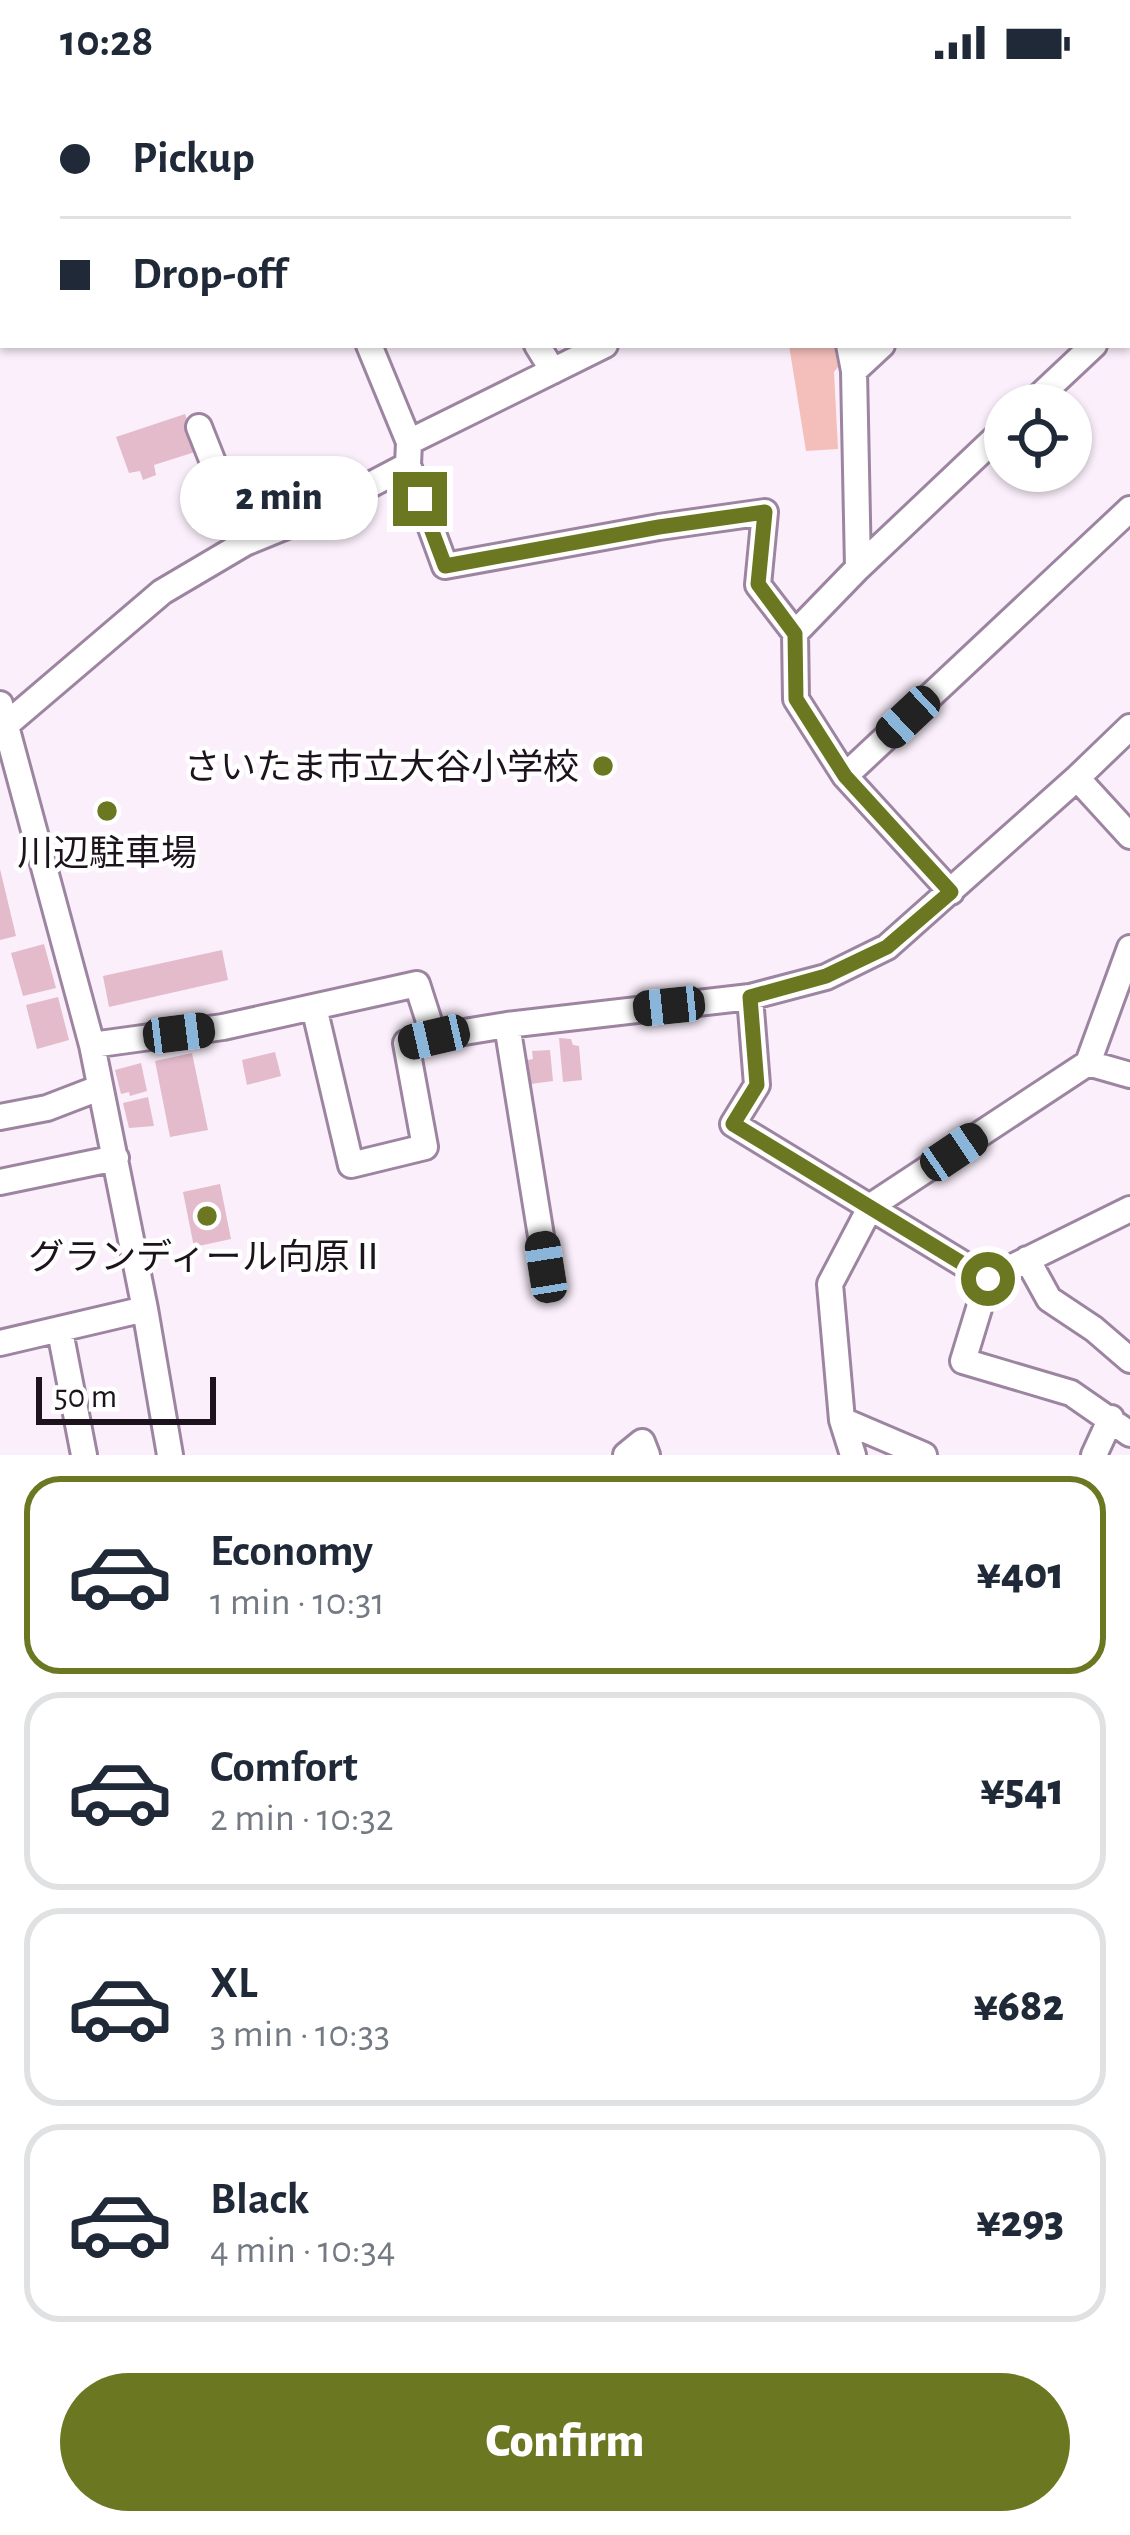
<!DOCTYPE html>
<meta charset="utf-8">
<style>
:root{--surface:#fff;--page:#f2f2f3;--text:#1f2937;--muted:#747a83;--line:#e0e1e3;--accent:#6c7722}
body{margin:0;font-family:"Alegreya Sans","Noto Sans JP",sans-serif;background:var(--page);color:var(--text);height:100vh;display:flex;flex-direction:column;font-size:45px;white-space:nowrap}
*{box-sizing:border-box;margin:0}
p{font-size:39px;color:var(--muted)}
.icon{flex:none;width:66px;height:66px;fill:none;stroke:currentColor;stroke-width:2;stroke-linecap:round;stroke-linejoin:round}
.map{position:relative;height:1371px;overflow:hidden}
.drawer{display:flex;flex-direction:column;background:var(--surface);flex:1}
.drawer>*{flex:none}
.guide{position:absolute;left:0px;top:0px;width:1131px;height:264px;box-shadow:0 3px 9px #0004;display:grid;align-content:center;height:264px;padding:0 60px;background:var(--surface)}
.fabs{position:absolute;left:984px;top:300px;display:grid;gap:24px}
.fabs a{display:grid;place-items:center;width:108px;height:108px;border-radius:50%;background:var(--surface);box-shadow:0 3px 9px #0004;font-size:60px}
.scale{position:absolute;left:36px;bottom:30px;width:180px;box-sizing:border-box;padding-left:12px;border:6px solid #1c131d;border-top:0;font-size:33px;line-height:42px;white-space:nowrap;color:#1c131d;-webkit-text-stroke:9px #fff;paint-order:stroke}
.end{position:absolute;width:54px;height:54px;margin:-27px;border:15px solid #6c7722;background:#fff;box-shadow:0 0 0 6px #fff}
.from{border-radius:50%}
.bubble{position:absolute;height:84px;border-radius:42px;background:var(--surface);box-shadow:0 3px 9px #0004;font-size:39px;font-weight:800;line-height:84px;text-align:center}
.car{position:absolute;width:36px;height:72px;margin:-36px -18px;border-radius:15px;box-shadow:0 0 9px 3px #0007;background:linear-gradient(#222 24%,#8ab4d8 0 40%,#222 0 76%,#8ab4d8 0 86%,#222 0)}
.guide b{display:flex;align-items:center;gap:42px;height:114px;font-size:45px}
.guide b+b{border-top:3px solid var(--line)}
.guide i{width:30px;height:30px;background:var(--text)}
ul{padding:21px 0 0;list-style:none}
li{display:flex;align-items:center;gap:36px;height:198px;margin:0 24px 18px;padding:0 36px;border:6px solid var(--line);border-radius:36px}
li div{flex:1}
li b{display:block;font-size:45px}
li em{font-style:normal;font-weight:800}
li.selected{border-color:var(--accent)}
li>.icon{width:108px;height:108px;stroke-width:1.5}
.button{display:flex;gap:24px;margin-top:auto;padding:24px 60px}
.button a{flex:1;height:138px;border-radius:72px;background:var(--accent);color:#fff;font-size:48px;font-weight:800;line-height:138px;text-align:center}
.status{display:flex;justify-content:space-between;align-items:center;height:84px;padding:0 60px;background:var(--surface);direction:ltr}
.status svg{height:33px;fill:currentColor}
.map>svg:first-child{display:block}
.green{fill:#f4bfbb}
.building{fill:#e3bbcb}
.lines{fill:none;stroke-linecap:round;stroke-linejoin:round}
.minor-casing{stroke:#9d85a1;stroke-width:30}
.path{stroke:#9b919c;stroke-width:4.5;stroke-dasharray:6 9;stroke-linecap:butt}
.minor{stroke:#fff;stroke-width:24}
.route{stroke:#6c7722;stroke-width:15}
.poi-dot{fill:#6c7722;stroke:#fff;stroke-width:4.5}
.labels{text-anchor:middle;stroke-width:9;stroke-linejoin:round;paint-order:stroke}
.poi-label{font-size:36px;fill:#1c131d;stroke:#fff}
</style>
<div class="status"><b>10:28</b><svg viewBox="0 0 49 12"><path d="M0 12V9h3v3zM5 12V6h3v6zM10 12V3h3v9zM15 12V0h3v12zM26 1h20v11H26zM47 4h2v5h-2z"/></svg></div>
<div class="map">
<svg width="1130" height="1371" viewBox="0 0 1130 1371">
<rect width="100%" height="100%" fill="#faeffb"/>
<path class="green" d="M789 261H834L838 283 834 288 838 365 806 367Z"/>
<path class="building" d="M185 330 198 367 154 381 156 391 143 396 140 387 129 389 116 353Z
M0 785 16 852 0 856Z
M44 860 56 904 23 912 11 869Z
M222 866 228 896 109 923 103 892Z
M58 913 69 956 37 965 26 921Z
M559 954 571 955 573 961 579 962 582 996 563 998Z
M550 966 553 997 531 1000 530 996H526L522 977 533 975 532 967Z
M275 968 281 992 247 1001 242 976Z
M192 969 208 1046 170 1053 155 977Z
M141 979 147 1007 130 1012 129 1008 121 1010 115 986Z
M148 1013 154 1042 129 1044 123 1019Z
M220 1100 231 1155 194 1163 183 1108Z"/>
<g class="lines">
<defs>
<path id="minor" d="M52 0V3
M286 0 287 3
M703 0 705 3
M1009 0 1012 3
M872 3V0
M1128 21 1130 19
M0 65H3
M1128 170 1130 174
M1128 228 1130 226
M369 261 409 358 408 381 445 482 659 443 765 428 758 501 795 549 796 615 845 692 951 808
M537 261 553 287
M849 261 854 287 858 484
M854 287 882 261
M1030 321 1094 261
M199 343 245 459
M409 358 605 261
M795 549 858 484 1005 345
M0 620 92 961 145 1225 170 1371
M0 646 162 508 245 459 311 432 408 381
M845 692 1130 425
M1077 694 1130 752
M750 913 757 1001 733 1040 988 1195
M314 923 351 1081 425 1063 406 959 434 953
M507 941 546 1183
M92 961 223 943 417 900 434 953 507 941 750 913 826 893 887 863 1077 694 1130 643
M1088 979 1130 991
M0 1033 47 1024 99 1004
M0 1098 116 1074
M1130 1125 988 1195 963 1277 1071 1309 1130 1350
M1027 1175 1049 1215 1094 1245 1130 1276
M60 1247 84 1371
M0 1259 145 1225
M842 1336 924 1371
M626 1371 642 1358 647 1371
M853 1371 842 1336 830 1200 871 1122 1088 979 1130 864
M1094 1371 1111 1334"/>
</defs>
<use href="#minor" class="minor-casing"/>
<path class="path" d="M0 260 3 259"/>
<use href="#minor" class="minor"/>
</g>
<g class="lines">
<path class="route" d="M420 415 445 482 659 443 765 428 758 500 795 550 796 615 845 692 951 808 887 863 826 892 750 913 757 1001 733 1040 988 1195"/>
</g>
<g class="poi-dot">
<circle cx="603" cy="682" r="12"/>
<circle cx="107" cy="727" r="12"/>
<circle cx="207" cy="1132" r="12"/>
</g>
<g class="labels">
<g class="poi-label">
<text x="579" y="695" text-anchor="end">さいたま市立大谷小学校</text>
<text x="107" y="781">川辺駐車場</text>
<text x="207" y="1185">グランディール向原Ⅱ</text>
</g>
</g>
</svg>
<div class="fabs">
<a><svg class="icon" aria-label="locate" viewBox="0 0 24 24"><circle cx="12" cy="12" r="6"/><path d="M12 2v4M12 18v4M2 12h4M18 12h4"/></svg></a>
</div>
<div class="scale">50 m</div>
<i class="end from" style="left:988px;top:1195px"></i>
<i class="end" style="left:420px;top:415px"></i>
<div class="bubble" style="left:180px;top:372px;width:198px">2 min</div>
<i class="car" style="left:908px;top:633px;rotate:227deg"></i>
<i class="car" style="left:669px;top:922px;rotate:264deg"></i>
<i class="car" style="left:179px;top:949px;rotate:83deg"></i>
<i class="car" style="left:434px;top:953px;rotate:257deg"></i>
<i class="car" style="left:954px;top:1068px;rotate:56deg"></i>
<i class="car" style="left:546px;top:1183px;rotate:351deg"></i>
<div class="guide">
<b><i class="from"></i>Pickup</b>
<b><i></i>Drop-off</b>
</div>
</div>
<section class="drawer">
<ul>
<li class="selected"><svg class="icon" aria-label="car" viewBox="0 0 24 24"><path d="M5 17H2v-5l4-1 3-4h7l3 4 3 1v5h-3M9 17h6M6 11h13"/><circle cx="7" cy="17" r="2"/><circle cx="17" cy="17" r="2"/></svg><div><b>Economy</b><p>1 min · 10:31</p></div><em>¥401</em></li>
<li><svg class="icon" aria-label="car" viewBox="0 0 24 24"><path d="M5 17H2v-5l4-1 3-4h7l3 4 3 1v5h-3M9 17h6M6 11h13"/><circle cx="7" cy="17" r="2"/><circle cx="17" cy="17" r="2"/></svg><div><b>Comfort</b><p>2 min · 10:32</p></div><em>¥541</em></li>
<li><svg class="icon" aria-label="car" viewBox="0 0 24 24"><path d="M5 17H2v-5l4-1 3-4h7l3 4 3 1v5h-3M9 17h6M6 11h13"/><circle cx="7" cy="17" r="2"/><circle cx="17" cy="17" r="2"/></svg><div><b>XL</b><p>3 min · 10:33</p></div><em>¥682</em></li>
<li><svg class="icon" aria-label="car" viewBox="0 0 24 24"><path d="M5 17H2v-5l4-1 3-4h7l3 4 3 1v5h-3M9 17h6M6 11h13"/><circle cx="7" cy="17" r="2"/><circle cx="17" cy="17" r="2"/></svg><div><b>Black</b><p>4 min · 10:34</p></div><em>¥293</em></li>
</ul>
<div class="button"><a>Confirm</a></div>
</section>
